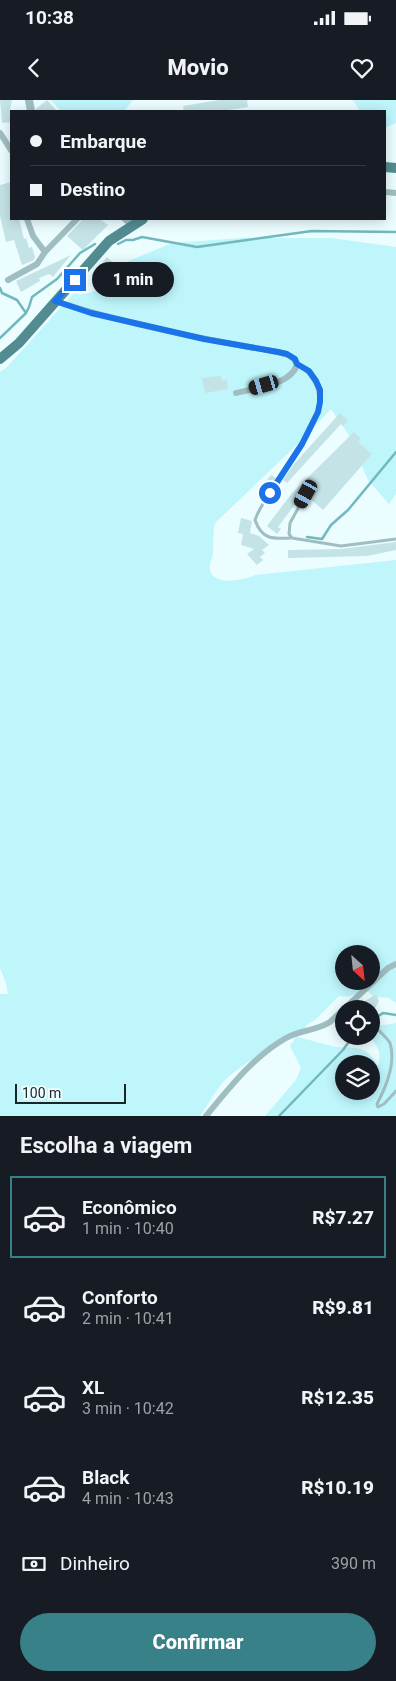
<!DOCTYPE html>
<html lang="pt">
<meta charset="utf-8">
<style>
:root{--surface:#171b24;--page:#20242c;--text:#f1f3f6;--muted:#9ea1a6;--line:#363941;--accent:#398188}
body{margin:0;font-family:Roboto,sans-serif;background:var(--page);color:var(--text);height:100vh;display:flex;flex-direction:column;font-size:19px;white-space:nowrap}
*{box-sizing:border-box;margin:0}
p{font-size:16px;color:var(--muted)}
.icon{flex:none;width:28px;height:28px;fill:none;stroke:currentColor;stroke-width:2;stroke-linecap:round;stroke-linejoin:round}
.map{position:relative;height:1016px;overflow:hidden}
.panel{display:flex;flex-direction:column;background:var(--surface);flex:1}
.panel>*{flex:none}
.top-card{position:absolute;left:10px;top:10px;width:376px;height:110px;border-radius:0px;box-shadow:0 2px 12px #0003;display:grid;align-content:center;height:110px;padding:0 20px;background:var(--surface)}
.needle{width:32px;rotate:153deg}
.buttons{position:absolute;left:335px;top:845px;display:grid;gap:10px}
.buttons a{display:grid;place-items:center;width:45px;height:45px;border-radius:50%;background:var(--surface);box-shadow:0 2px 12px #0003;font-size:25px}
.scale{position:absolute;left:15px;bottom:12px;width:111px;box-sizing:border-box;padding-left:5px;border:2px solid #1a2527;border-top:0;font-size:14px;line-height:18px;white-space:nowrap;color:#1a2527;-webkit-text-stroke:4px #ebfdff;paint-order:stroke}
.end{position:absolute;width:22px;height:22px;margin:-11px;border:6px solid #1a73e8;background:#fff;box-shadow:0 0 0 2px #fff}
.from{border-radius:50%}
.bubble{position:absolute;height:35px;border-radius:18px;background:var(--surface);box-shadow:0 2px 12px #0003;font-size:16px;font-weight:800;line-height:35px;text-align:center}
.car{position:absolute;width:15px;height:30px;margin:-15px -8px;border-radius:6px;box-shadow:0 0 4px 1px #0007;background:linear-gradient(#222 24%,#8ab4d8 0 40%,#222 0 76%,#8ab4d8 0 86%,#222 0)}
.top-card b{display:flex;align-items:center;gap:18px;height:48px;font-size:19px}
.top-card b+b{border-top:1px solid var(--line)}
.top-card i{width:12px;height:12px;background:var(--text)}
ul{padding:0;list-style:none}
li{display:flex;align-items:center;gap:15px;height:82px;margin:0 10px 8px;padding:0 10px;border:2px solid transparent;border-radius:0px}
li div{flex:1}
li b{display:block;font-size:19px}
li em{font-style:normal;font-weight:800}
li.current{border-color:var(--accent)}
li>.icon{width:45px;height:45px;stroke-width:1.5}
h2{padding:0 20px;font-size:22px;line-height:60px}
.pay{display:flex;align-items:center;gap:12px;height:55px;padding:0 20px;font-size:19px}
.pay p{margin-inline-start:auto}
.button{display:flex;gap:10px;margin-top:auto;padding:10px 20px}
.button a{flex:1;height:58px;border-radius:30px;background:var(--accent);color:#fff;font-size:20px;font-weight:800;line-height:58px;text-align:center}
.status{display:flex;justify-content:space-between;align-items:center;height:35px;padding:0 25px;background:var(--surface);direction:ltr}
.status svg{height:14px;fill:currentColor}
header{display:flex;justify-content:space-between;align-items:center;height:65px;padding:0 20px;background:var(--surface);font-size:22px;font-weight:800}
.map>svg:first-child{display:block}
.green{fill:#bef6fc;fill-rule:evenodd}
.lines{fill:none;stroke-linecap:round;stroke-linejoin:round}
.stream{stroke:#71b8bf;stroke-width:2.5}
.building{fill:#c4e3e6}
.service{stroke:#a0bec1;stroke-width:3}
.minor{stroke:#a0bec1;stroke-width:6}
.tertiary{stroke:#a0bec1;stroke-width:8}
.primary{stroke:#528c91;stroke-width:10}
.route{stroke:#1a73e8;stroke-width:6}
</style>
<div class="status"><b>10:38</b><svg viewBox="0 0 49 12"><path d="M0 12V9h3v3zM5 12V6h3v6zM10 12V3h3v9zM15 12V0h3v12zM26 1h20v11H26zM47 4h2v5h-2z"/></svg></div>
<header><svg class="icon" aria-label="back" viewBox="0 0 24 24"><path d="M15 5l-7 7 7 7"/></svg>Movio<svg class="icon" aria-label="heart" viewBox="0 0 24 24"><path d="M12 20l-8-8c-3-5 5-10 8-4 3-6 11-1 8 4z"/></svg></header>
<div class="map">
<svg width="396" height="1016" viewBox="0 0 396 1016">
<rect width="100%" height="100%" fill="#ebfdff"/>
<path class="green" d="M51 0H133L124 11H61Z
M353 0H396V23L385 28V11H360Z
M243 138H331L396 147V394L389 404 368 380 348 334 331 309 301 341 215 423C212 434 214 443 213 454 212 459 209 465 210 469 212 487 245 480 255 475L396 460V903L389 898 373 897 369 892C357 890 353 899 339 896L315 920 308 924 297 937C307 939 317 942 327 945 351 952 363 939 378 966 382 953 378 946 369 936H371V927L396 923V1016H265L296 980 301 968 290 946 296 937C280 940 237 968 225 980 215 991 208 1005 200 1016H0V894H8L6 883 0 868V272L6 268 74 193C83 196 99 192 105 183 108 179 109 173 112 168L172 143ZM344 854H371V881H344ZM344 964H371V991H344Z"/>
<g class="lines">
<path class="stream" d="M118 144 126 140H133L142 137 197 147 312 131 396 132
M0 188 2 193 17 200 26 213
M0 238 26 213 29 207 32 197 57 179 80 153 95 144
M307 437 322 439 331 425 348 410 396 352
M374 919 383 913 396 915
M279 1016 343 950 353 936"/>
</g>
<path class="building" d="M0 0H12L10 10H11V22L2 23Z
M47 0 57 11H36V9Z
M219 0H247L248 7 221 11H184L183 6Z
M11 82V119H19L24 139 26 138 29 148 32 147 35 157 34 160 22 165 14 140 6 142 0 116V85Z
M83 119H100L108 125 83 150 67 136Z
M71 155 53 177 49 174 39 178 40 181 21 192 16 181Z
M107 157 118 167 102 184 92 175Z
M220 276 223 281 227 280 228 289 205 293 202 278Z
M340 313 348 321 343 326 341 324 287 383 283 380 294 364Z
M354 332 361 339 358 342 372 354 323 410 308 397 309 392 305 391 278 427 281 429 277 434 267 426 292 393Z
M271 375 276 378 264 395 258 391Z
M241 418 252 421 250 433 259 436 269 445 262 450 265 453 260 457 263 460 257 465 247 454 254 449 241 445 243 434 238 433Z
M396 442V450L367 456 288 458V450L341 449Z
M376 894 379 901 375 909H365L362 903Z"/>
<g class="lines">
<path class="service" d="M306 394 290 423 289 434 292 438 341 446 396 439
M292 438C273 439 262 440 255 420 271 375 359 305 297 264
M356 899 362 909
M371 922C377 930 385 935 390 943 396 962 386 987 377 1004L378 1007 384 1004 396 991"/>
<path class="minor" d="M0 33 11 50
M385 92 396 93
M27 119 33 136 45 152
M8 180 37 164 45 152 77 119
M55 201C128 225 203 239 278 252 287 254 293 256 297 264 292 285 254 288 236 293
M206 1016C230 987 253 957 286 938 300 930 316 931 330 922L388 868 396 864"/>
<path class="tertiary" d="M29 0 31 11
M126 119 133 124"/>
<path class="primary" d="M385 67 396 68
M0 259 19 243 109 141 143 119"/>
</g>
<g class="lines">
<path class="route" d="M75 180 55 201 91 213 204 239 278 252 287 254 295 259 297 264 309 271 316 281 320 290V302L318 312 302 344 270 393"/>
</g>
</svg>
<div class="buttons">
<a><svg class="needle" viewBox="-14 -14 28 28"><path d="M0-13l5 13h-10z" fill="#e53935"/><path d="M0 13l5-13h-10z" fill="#9ea1a6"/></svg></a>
<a><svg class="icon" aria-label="locate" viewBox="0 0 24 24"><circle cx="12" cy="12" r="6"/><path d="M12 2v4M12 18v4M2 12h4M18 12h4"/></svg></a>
<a><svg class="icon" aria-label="layers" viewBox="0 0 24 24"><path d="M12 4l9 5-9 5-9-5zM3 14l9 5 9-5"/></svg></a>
</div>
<div class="scale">100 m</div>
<i class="end from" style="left:270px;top:393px"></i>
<i class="end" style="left:75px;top:180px"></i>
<div class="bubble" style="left:92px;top:162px;width:82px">1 min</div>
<i class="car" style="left:264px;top:285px;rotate:254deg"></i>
<i class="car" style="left:306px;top:394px;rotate:209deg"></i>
<div class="top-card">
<b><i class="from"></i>Embarque</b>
<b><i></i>Destino</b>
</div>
</div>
<section class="panel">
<h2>Escolha a viagem</h2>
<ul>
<li class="current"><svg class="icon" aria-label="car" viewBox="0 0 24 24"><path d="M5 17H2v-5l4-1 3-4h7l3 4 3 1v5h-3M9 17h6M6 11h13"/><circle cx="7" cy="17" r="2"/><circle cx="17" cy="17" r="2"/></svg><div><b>Econômico</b><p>1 min · 10:40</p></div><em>R$7.27</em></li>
<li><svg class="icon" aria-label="car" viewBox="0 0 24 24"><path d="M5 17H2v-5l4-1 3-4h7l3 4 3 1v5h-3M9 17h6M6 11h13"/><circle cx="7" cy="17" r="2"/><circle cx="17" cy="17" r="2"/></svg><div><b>Conforto</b><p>2 min · 10:41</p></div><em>R$9.81</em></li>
<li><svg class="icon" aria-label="car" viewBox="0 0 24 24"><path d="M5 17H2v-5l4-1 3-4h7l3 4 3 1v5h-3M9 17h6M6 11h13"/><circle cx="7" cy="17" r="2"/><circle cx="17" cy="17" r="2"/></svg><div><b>XL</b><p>3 min · 10:42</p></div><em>R$12.35</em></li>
<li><svg class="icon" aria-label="car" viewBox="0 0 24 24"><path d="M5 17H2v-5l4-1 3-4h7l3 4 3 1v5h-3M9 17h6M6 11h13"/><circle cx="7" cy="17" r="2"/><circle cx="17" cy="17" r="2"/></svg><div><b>Black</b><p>4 min · 10:43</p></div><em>R$10.19</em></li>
</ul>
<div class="pay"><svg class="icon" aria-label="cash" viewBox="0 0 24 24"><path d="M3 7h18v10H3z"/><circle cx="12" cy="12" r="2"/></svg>Dinheiro<p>390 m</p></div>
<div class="button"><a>Confirmar</a></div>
</section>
